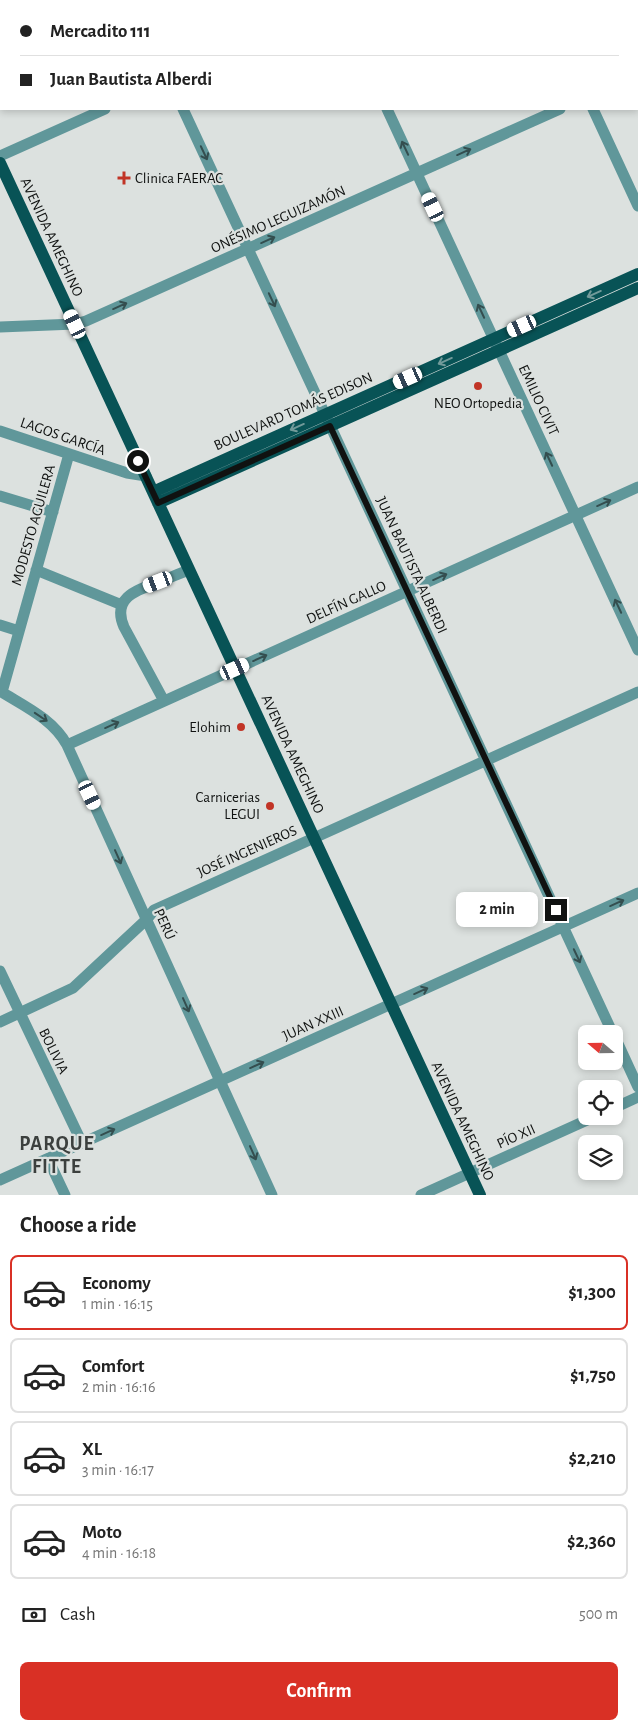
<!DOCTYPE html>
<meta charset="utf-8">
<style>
:root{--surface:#fff;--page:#f6f6f6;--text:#222;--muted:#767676;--line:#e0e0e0;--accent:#d93025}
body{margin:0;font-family:"Alegreya Sans",sans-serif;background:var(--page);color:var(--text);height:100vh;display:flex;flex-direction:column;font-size:19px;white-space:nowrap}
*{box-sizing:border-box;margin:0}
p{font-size:16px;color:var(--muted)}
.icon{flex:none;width:28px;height:28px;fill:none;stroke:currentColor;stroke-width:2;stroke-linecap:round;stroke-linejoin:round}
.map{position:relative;height:1195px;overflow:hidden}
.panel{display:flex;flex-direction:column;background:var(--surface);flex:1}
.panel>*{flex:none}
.guide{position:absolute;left:0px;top:0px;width:639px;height:110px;box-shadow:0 2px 8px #0003;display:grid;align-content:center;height:110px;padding:0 20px;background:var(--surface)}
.needle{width:32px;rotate:290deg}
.fabs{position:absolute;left:578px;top:1025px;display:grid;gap:10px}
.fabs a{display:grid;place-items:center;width:45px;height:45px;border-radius:8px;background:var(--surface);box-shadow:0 2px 8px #0003;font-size:25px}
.end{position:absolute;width:22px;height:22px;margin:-11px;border:6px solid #101211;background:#fff;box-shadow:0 0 0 2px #fff}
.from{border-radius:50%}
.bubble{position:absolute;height:35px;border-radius:8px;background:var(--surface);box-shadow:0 2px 8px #0003;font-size:16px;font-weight:600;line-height:35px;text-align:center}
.car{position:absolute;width:15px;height:30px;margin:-15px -8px;border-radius:6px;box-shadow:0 0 4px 1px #0007;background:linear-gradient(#fff 24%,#345 0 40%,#fff 0 76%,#345 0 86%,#fff 0)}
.guide b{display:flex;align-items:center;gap:18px;height:48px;font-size:19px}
.guide b+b{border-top:1px solid var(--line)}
.guide i{width:12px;height:12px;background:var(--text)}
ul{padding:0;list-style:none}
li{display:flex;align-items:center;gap:15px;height:75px;margin:0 10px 8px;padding:0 10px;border:2px solid var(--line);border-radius:8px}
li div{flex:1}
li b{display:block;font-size:19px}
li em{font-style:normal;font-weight:600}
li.active{border-color:var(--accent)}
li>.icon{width:45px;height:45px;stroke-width:1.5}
h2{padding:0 20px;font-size:22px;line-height:60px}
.pay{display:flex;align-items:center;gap:12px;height:55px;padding:0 20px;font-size:19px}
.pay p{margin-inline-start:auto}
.primary-button{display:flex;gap:10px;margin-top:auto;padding:10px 20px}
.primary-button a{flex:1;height:58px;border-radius:8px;background:var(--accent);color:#fff;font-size:20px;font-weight:600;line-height:58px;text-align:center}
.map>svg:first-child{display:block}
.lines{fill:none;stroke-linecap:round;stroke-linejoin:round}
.minor{stroke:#60979a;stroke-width:11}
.major{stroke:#085356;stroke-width:12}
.oneway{stroke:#344e4f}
.oneway2{stroke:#729a9a}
.route{stroke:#101211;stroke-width:6}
.poi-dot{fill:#c13426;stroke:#dce1df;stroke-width:2}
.labels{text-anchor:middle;stroke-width:4.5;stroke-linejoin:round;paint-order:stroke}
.poi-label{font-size:15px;fill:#101211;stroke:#dce1df;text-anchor:end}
.street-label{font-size:15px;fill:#101211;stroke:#dce1df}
.district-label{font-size:20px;font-weight:bold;letter-spacing:1px;fill:#3c403e;stroke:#dce1df}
</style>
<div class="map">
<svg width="638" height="1195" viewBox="0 0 638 1195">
<rect width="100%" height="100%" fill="#dce1df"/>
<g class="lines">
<path class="minor" d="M133 0V1
M542 0 543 1
M344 1 347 0
M183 109 613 1034
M387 109 638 650
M593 109 638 206
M0 156 105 109
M0 327 75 324 86 321 560 109
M0 431 127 473 146 476
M0 496 53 512
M36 570 122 605
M0 625 19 631
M0 691C24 706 53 719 67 745L272 1195
M2 692 69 454
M164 701 124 627C112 599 134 591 156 583 167 579 178 574 189 570
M67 745 638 487
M0 971 82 1143
M0 1022 73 988 147 919 154 910 638 692
M614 1035 638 1087
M614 1108 638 1097
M48 1159 65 1195
M0 1180 638 893
M421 1195 596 1116"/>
<path class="major" d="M0 163 480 1195
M153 492 638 274
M158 503 638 288"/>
</g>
<defs><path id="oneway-shaft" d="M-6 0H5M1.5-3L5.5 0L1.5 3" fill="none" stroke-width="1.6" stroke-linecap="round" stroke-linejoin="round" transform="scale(1.25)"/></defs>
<g class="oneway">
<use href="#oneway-shaft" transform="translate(405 148) rotate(-115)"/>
<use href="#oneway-shaft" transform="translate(464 152) rotate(-24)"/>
<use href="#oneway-shaft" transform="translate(204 153) rotate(65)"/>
<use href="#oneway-shaft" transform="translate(268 240) rotate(-24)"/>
<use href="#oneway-shaft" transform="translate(272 300) rotate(65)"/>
<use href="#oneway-shaft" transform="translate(120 306) rotate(-24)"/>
<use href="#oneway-shaft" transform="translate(481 311) rotate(-115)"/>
<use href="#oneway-shaft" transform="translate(549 459) rotate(-115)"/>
<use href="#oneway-shaft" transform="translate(604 503) rotate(-24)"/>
<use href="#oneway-shaft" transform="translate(440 577) rotate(-24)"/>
<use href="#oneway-shaft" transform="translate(618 606) rotate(-115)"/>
<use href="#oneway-shaft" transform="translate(260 658) rotate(-24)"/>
<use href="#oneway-shaft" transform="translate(41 717) rotate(34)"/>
<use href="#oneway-shaft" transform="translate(112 725) rotate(-24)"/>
<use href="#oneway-shaft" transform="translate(118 857) rotate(66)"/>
<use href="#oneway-shaft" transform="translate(617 903) rotate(-24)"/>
<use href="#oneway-shaft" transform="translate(577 956) rotate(65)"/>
<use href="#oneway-shaft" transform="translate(421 991) rotate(-24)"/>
<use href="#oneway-shaft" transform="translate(186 1005) rotate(66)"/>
<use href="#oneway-shaft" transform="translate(257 1065) rotate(-24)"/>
<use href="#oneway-shaft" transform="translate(108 1132) rotate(-24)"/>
<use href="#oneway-shaft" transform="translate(253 1153) rotate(66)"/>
</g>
<g class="oneway2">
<use href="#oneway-shaft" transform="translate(594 294) rotate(156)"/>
<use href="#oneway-shaft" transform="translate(445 361) rotate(156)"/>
<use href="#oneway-shaft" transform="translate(297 427) rotate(156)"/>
</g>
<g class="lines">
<path class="route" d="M138 461 158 503 330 426 556 910"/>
</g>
<g class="poi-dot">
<path d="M121.5 170.5h5v5h5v5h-5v5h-5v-5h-5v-5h5z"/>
<circle cx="478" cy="386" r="5"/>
<circle cx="241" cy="727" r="5"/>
<circle cx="270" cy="806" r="5"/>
</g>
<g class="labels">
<g class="poi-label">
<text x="135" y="183" text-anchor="start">Clinica FAERAC</text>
<text x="478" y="408" text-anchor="middle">NEO Ortopedia</text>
<text x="231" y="732">Elohim</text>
<text x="260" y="802">Carnicerias<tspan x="260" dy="17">LEGUI</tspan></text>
</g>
<g class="street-label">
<text transform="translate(278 219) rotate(-24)" y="5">ONÉSIMO LEGUIZAMÓN</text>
<text transform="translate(52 237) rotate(65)" y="5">AVENIDA AMEGHINO</text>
<text transform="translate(539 400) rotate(65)" y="5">EMILIO CIVIT</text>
<text transform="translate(293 411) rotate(-24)" y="5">BOULEVARD TOMÁS EDISON</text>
<text transform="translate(63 436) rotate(19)" y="5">LAGOS GARCÍA</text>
<text transform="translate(33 525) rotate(-74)" y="5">MODESTO AGUILERA</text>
<text transform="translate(412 565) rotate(65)" y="5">JUAN BAUTISTA ALBERDI</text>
<text transform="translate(346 602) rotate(-24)" y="5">DELFÍN GALLO</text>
<text transform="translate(293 754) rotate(65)" y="5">AVENIDA AMEGHINO</text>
<text transform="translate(247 851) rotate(-24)" y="5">JOSÉ INGENIEROS</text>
<text transform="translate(165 924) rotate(66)" y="5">PERÚ</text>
<text transform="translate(313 1023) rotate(-24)" y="5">JUAN XXIII</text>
<text transform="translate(54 1051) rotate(64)" y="5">BOLIVIA</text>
<text transform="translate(463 1121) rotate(65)" y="5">AVENIDA AMEGHINO</text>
<text transform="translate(516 1136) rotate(-24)" y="5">PÍO XII</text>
</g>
<g class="district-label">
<text x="57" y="1150">PARQUE<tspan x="57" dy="23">FITTE</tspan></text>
</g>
</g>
</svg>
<div class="fabs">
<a><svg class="needle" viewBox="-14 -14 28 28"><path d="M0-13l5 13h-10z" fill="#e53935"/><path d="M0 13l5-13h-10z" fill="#767676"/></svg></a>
<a><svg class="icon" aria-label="locate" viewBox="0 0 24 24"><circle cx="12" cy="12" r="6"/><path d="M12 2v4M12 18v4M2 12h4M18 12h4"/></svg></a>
<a><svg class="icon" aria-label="layers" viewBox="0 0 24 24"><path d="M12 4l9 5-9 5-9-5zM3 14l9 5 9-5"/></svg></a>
</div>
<i class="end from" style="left:138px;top:461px"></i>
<i class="end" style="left:556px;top:910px"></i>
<div class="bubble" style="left:456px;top:892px;width:82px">2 min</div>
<i class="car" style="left:433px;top:207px;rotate:335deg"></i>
<i class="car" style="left:75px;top:324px;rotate:335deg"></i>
<i class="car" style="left:522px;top:326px;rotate:246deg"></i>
<i class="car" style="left:408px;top:378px;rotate:246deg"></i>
<i class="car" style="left:158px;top:582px;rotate:249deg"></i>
<i class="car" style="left:235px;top:669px;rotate:66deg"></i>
<i class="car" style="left:90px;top:795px;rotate:155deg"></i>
<div class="guide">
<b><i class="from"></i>Mercadito 111</b>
<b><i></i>Juan Bautista Alberdi</b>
</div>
</div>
<section class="panel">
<h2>Choose a ride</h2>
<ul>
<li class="active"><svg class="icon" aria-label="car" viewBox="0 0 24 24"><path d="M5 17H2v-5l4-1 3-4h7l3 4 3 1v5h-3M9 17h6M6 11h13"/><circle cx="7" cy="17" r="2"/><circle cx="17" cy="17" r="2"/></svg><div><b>Economy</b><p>1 min · 16:15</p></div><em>$1,300</em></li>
<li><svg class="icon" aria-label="car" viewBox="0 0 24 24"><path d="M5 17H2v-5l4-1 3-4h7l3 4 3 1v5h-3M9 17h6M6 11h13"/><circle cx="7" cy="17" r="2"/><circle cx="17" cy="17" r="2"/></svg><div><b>Comfort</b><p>2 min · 16:16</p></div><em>$1,750</em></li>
<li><svg class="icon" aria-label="car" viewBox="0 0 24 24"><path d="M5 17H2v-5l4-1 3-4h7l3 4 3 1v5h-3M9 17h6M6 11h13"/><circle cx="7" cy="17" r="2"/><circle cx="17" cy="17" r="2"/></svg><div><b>XL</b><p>3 min · 16:17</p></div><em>$2,210</em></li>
<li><svg class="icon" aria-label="car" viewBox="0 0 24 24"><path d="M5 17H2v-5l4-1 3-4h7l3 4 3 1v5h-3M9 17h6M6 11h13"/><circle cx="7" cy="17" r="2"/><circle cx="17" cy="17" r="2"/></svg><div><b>Moto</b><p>4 min · 16:18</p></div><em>$2,360</em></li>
</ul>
<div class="pay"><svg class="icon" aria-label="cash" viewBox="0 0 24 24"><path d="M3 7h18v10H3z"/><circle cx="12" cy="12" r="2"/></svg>Cash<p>500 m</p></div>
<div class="primary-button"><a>Confirm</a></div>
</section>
